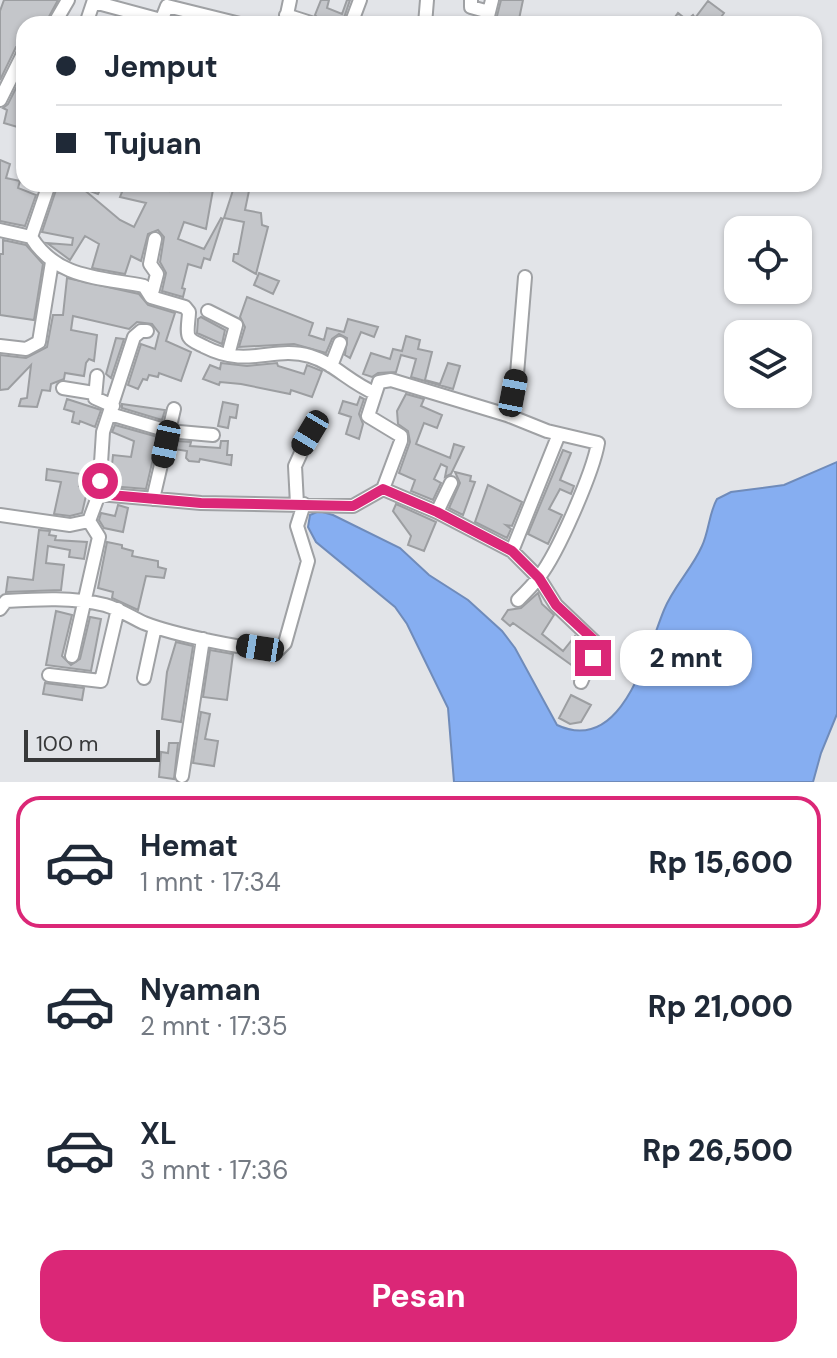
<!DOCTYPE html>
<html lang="id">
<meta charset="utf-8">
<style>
:root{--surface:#fff;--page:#f6f6f7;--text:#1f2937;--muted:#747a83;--line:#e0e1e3;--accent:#db2777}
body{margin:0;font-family:"DM Sans",sans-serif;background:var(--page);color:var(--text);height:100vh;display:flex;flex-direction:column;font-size:30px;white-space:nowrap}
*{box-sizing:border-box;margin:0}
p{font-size:26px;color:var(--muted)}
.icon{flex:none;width:44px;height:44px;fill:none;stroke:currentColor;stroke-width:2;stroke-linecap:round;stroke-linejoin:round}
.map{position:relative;height:782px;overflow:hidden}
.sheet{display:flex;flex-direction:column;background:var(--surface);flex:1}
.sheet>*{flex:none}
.hud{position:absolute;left:16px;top:16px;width:806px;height:176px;border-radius:24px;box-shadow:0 2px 6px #0004;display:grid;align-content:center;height:176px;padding:0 40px;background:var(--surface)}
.controls{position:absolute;left:724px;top:216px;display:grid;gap:16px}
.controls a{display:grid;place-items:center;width:88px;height:88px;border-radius:16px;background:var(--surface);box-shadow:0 2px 6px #0004;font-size:40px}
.scale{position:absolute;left:24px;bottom:20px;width:136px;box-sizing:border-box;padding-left:8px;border:4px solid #38393a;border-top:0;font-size:22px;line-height:28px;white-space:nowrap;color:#38393a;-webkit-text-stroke:6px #e2e4e8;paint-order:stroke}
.end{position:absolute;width:36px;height:36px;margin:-18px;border:10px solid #db2777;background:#fff;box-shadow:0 0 0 4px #fff}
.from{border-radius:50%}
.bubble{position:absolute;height:56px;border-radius:24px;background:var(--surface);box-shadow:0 2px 6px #0004;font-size:26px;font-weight:800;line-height:56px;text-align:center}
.car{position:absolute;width:24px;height:48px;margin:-24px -12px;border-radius:10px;box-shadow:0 0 6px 2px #0007;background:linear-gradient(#222 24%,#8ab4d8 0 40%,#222 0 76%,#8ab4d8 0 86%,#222 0)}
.hud b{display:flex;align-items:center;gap:28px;height:76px;font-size:30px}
.hud b+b{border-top:2px solid var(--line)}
.hud i{width:20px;height:20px;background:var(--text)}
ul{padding:14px 0 0;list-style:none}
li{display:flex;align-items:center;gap:24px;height:132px;margin:0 16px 12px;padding:0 24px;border:4px solid transparent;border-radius:24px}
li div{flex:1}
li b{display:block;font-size:30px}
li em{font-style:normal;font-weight:800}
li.selected{border-color:var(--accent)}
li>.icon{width:72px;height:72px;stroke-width:1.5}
.cta{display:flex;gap:16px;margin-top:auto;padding:16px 40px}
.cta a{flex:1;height:92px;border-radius:24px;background:var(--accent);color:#fff;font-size:32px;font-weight:800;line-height:92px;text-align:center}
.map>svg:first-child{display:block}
.water{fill:#86aef1;stroke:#6f8bba;stroke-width:2}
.building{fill:#c4c6ca;stroke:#9c9ea1;stroke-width:2}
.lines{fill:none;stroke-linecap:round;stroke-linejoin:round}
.minor-casing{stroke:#9fa1a4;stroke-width:16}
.minor{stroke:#fff;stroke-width:12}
.route{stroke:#db2777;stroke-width:10}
</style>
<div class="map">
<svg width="837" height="782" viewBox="0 0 837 782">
<rect width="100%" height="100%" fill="#e2e4e8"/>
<path class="water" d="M837 462V714L821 753 813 782H454L448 708 407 624 395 607 316 542 308 527 310 515 319 511 333 515 400 548 429 575 468 600 502 631 515 648 557 725C623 756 647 651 664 610 673 587 692 569 702 546 709 531 709 513 717 499L731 492 784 485Z"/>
<path class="building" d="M4 0H58L45 24H24V43L16 47 0 80V11Z
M321 0H329L327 8 342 14 347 0H350L342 24H323L315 15Z
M501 0H523L518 24H495Z
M708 1 724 13 716 24H670L678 13 687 20 693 15 695 18Z
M24 72V129L4 123 7 110 3 108 8 104Z
M0 160 10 164 6 178 20 181 18 188 36 195 25 226 0 221Z
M58 184H103L98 194 82 188 120 220 134 227 146 203 120 197 122 192 105 184H147L169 191 172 184H214L206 229 184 222 178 239 204 249 221 218 223 219 210 260 204 258 201 268 188 264 182 288 185 289 183 297 162 291 166 273 160 262 164 237 158 230 148 234 141 261 131 256 125 274 92 268 99 244 85 236 70 260 47 243 72 245 73 238 42 232Z
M235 184 250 186 245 210 261 213 262 225 268 227 256 274 233 261 234 254H238L244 222 224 218Z
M3 240 26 245 43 264 34 320 0 315V254H3Z
M259 273 279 281 273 294 254 285Z
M67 278 139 294 148 305 175 313 166 341 191 352 181 381 159 373 158 377 149 375 147 380 143 379 138 389 128 385 141 344 155 349 159 333 152 324 137 322 129 329 73 316 71 330 97 335 94 361 89 359 86 363 84 376 65 373 64 379 51 384 50 391 42 390 37 407 19 406 21 399 27 398 31 365 8 389 0 390V355L26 358 47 347 53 315H63Z
M247 297 313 323 309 335 324 340 327 328 344 332 348 319 378 327 374 337 361 332 350 358 345 355 347 338 339 334 332 339 326 353 294 344 239 347 245 327 240 317Z
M201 317 225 330 222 344 197 333 198 319Z
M406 336 420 340 418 349 432 352 425 380 440 384 448 363 460 366 453 389 411 377 416 359 401 355 396 372 378 373 372 377 363 374 371 353 390 359 393 349 402 351Z
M116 338 124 339 111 378 106 374Z
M221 363 247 366 277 363 278 366 304 374 307 365 322 371 312 397 291 390 290 394 241 384 220 382 219 385 203 379 210 365 220 369Z
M406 394 424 399 421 406 442 415 437 428 424 423 416 444 450 458 454 444 464 447 451 474 445 477 447 467 441 464 434 479 441 483 433 500 411 491 415 480 399 473 410 442 408 431 398 424 397 411Z
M360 397 364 399 359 414 363 424 359 439 346 434 351 417 339 413 343 401 357 405Z
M67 399 101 410 95 427 80 421 79 424 72 422 74 412 64 409Z
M223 402 238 405 236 418 230 417 228 428 218 426Z
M122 404 165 410 162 420 122 408Z
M115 425 158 437 146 489 110 486 113 455 131 457 134 441 112 432Z
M176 441 191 442 190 446 220 448 221 441H228L227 455H232L231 465 200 459 199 462 189 461 186 458 187 451 174 449Z
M563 450 571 453 560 480 574 486 571 494 560 489 549 509 562 515 548 544 528 534Z
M47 469 81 474 79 486 88 487 82 513 70 516 54 514 61 482 46 480Z
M455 472 471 476 470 481 475 482 463 515 449 508 460 483Z
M488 485 522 502 512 526 506 525 511 529 507 538 475 522Z
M396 504 436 522 424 551 408 545 411 536 393 511Z
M118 505 128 508 123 532 104 528 99 520 101 513 115 516Z
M39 530 50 531 49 535 56 536 55 540 87 542 84 559 69 557 70 550 48 546 46 563 64 565 61 590 6 592 8 577 33 580Z
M107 542 122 545V548L133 551 132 556 158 561V567L166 569 164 578 146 576 138 610 112 598 113 592 98 588Z
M538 593 542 604 554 615 542 634 563 651 575 636 586 648 577 669 513 623 510 626 502 619 508 610 521 608Z
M56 611 72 615 62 656 71 665 80 659 90 617 101 619 91 671 46 665Z
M176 642 193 646 181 722 162 719 167 672Z
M210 650 233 654 227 700 203 697Z
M45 683 84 688 82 700 43 694Z
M571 695 591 705 581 722 570 724 559 718Z
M201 712 210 714 205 739 218 741 214 766 193 763Z
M169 743H178L174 779 159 777 161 752 168 753Z"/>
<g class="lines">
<defs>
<path id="minor" d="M471 0V7L489 12
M94 2 161 20
M286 15 314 24
M54 24 68 0
M86 24 94 0
M160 24 167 6 240 24
M285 24 290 0
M351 24 360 0
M425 24 427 0
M486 24 492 0
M0 100 24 52
M0 230 31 237
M31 237C57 279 99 277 144 286L151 297 185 307 189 312C189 319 186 332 189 337 192 342 200 344 205 347 248 369 274 345 310 356 334 363 350 383 375 393
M31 237 49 184
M151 297 157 274 150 264 155 239
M208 311 236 325 228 355
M0 346 26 349 39 342 52 262
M331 366 340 343
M97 376 95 398 113 406
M63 388 94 393
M110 414 168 431 213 435
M507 415 517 374 525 277
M383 489 437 512 512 551 539 578 556 605 597 644 581 682
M99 494 201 503 353 506 383 489 401 441V436L368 416 379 382 391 380 507 415 547 431 598 443C593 472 558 553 539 577 533 585 525 593 518 600
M153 499 174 409
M297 504 295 466 310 433
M437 512 451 483
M0 515 70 525 89 521 99 494 103 432 134 337 141 331H147
M512 551 559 434
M0 609 6 601C39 599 73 597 105 605 119 609 131 617 144 623 172 634 249 651 278 650L285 643 308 561 297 526 304 504
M72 656 99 537 89 521
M49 675 101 681 118 609
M144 678 155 627
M182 776 203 639"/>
</defs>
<use href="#minor" class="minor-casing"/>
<use href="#minor" class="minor"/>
</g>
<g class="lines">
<path class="route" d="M100 481 99 494 201 503 353 506 383 489 437 512 512 551 539 578 556 605 595 641 597 647 593 658"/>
</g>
</svg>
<div class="controls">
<a><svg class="icon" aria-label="locate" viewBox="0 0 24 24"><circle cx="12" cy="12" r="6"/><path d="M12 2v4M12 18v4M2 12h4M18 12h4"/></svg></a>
<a><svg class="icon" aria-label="layers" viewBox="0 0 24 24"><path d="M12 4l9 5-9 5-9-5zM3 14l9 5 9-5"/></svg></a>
</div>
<div class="scale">100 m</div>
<i class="end from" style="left:100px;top:481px"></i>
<i class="end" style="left:593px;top:658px"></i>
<div class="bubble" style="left:620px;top:630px;width:132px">2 mnt</div>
<i class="car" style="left:513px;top:393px;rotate:11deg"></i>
<i class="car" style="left:310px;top:433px;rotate:211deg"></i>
<i class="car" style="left:166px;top:444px;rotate:192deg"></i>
<i class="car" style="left:260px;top:648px;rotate:279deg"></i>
<div class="hud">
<b><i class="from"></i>Jemput</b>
<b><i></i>Tujuan</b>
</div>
</div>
<section class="sheet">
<ul>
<li class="selected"><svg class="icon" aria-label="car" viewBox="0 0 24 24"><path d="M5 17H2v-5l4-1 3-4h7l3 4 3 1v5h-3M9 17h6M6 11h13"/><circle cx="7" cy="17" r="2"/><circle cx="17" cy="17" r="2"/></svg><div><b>Hemat</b><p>1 mnt · 17:34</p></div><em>Rp 15,600</em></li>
<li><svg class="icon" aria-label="car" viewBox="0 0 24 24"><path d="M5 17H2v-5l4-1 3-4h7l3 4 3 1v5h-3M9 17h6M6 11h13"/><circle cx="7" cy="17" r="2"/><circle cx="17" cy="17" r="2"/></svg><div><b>Nyaman</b><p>2 mnt · 17:35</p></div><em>Rp 21,000</em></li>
<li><svg class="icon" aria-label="car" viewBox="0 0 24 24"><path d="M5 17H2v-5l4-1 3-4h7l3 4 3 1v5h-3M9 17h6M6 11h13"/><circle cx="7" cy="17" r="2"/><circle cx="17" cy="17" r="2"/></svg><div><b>XL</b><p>3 mnt · 17:36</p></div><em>Rp 26,500</em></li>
</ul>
<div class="cta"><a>Pesan</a></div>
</section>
